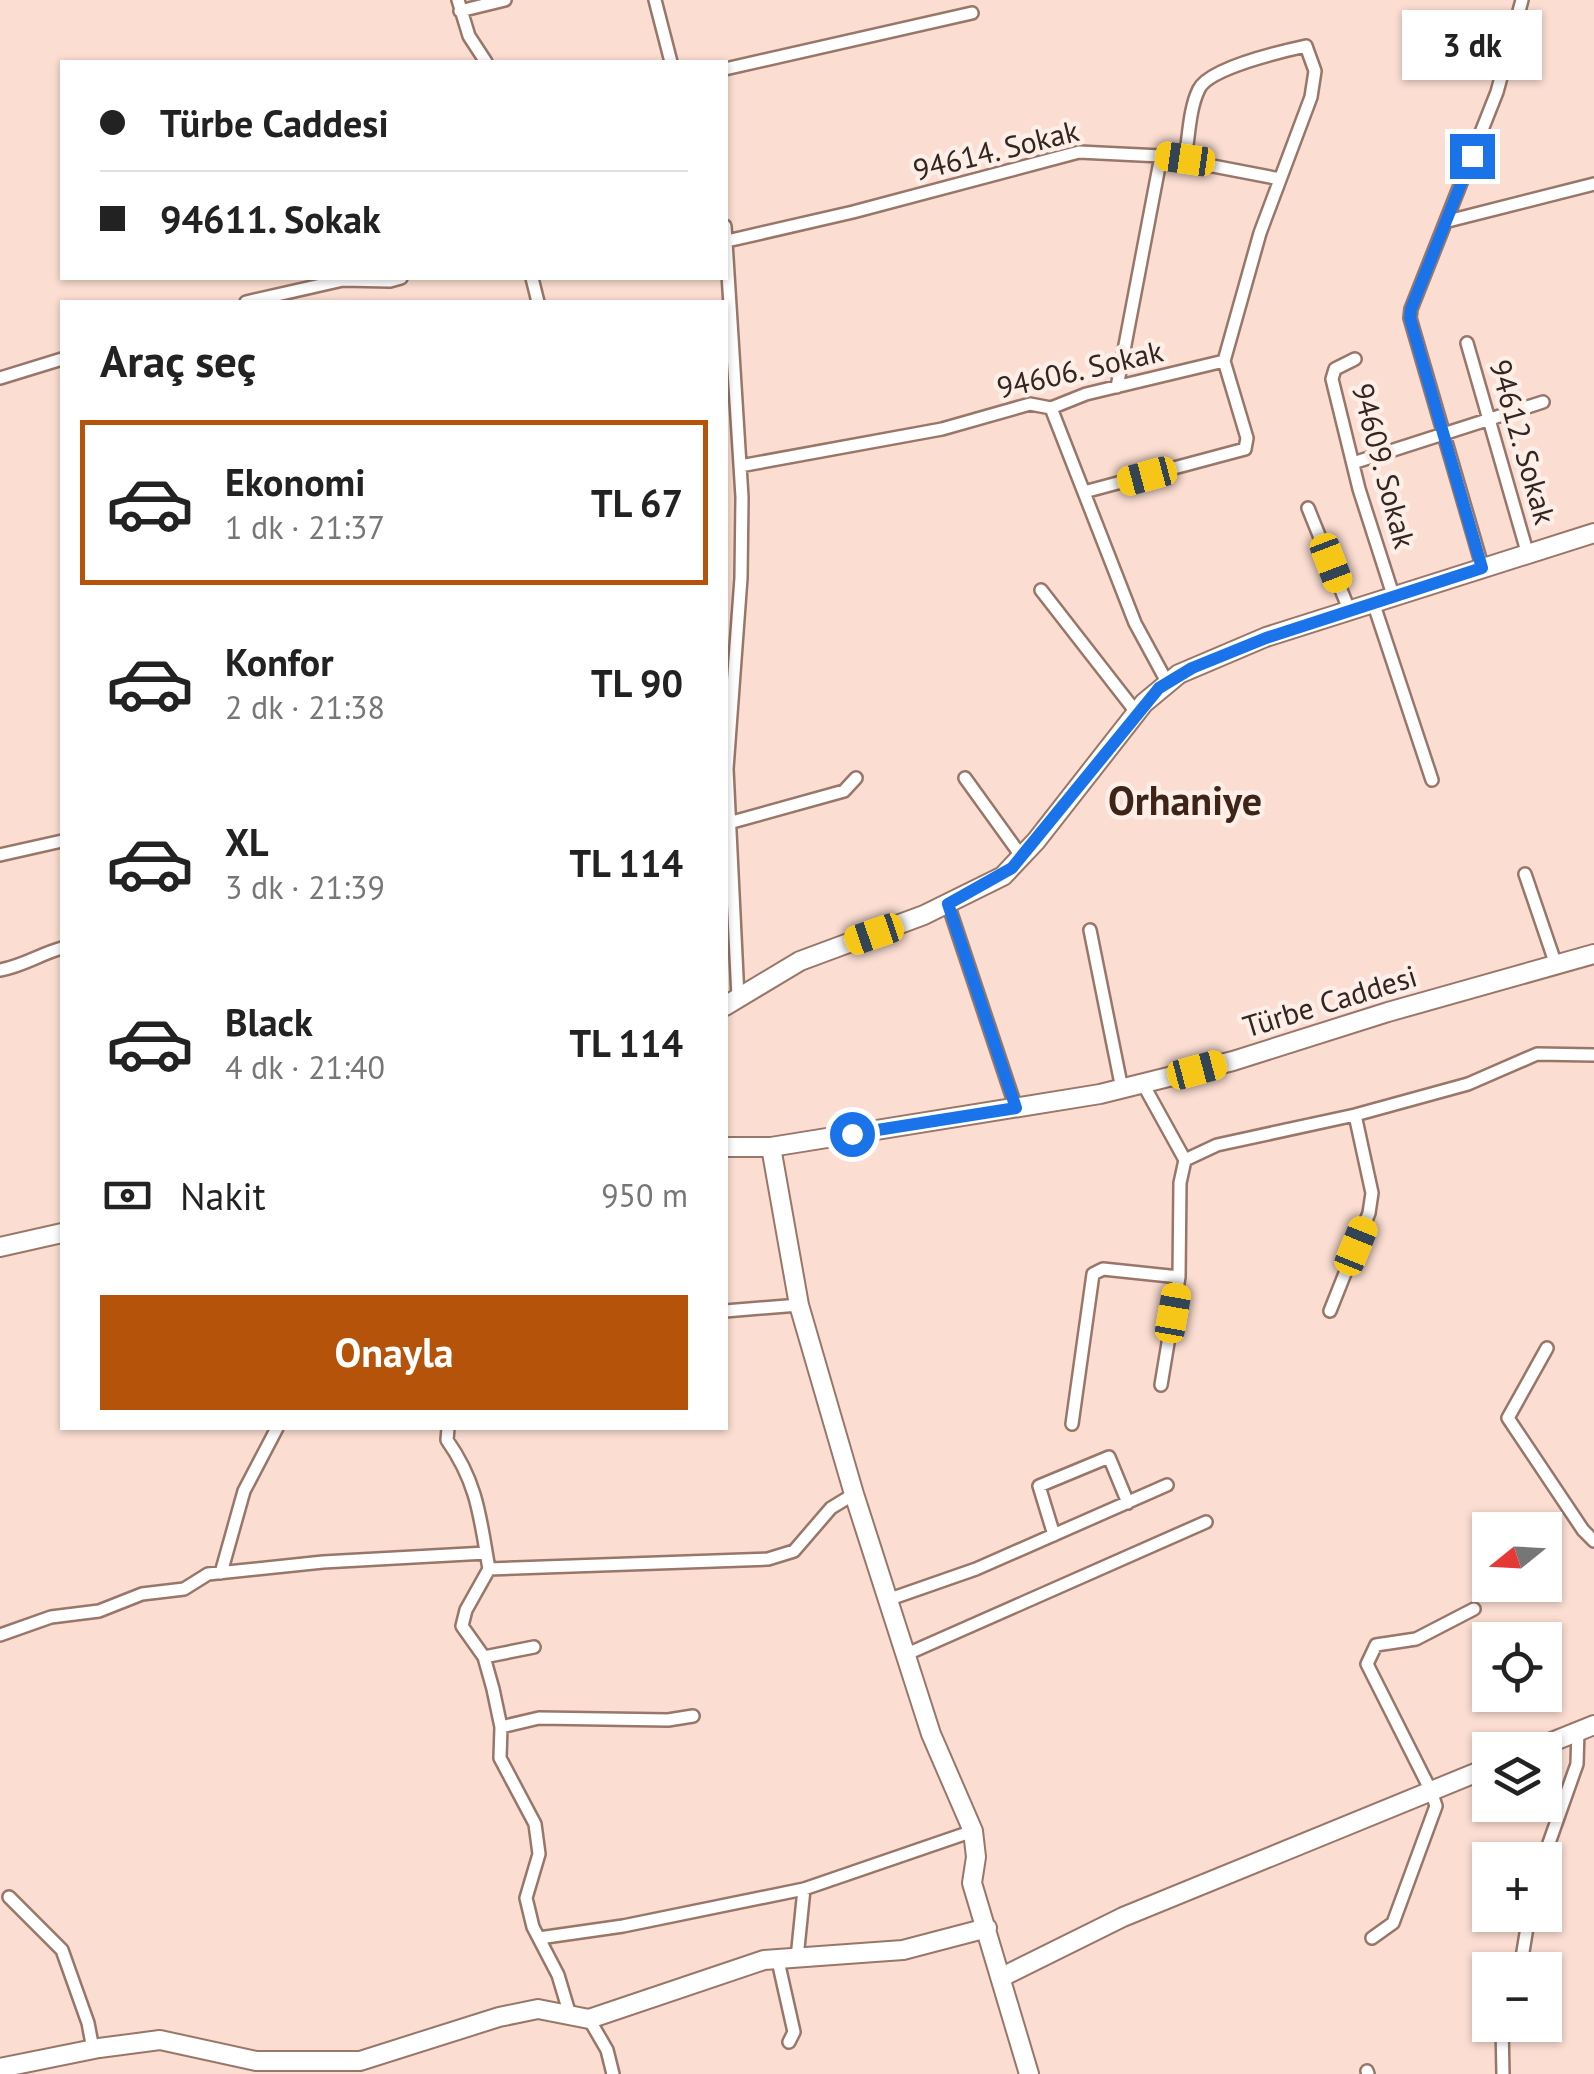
<!DOCTYPE html>
<html lang="tr">
<meta charset="utf-8">
<style>
:root{--surface:#fff;--page:#f6f6f6;--text:#222;--muted:#767676;--line:#e0e0e0;--accent:#b45309}
body{margin:0;font-family:"PT Sans",sans-serif;background:var(--page);color:var(--text);height:100vh;display:flex;flex-direction:column;font-size:38px;white-space:nowrap}
*{box-sizing:border-box;margin:0}
p{font-size:32px;color:var(--muted)}
.icon{flex:none;width:55px;height:55px;fill:none;stroke:currentColor;stroke-width:2;stroke-linecap:round;stroke-linejoin:round}
.map{position:relative;flex:1;overflow:hidden}
.side{position:absolute;left:60px;top:300px;width:668px;height:1130px;display:flex;flex-direction:column;background:var(--surface);border-radius:0px;box-shadow:0 2px 8px #0004}
.side>*{flex:none}
.banner{position:absolute;left:60px;top:60px;width:668px;height:220px;border-radius:0px;box-shadow:0 2px 8px #0004;display:grid;align-content:center;height:220px;padding:0 40px;background:var(--surface)}
.needle{width:65px;rotate:252deg}
.fabs{position:absolute;left:1472px;top:1512px;display:grid;gap:20px}
.fabs a{display:grid;place-items:center;width:90px;height:90px;border-radius:0px;background:var(--surface);box-shadow:0 2px 8px #0004;font-size:50px}
.end{position:absolute;width:45px;height:45px;margin:-22px;border:12px solid #1a73e8;background:#fff;box-shadow:0 0 0 5px #fff}
.from{border-radius:50%}
.bubble{position:absolute;height:70px;border-radius:0px;background:var(--surface);box-shadow:0 2px 8px #0004;font-size:32px;font-weight:700;line-height:70px;text-align:center}
.car{position:absolute;width:30px;height:60px;margin:-30px -15px;border-radius:12px;box-shadow:0 0 8px 2px #0007;background:linear-gradient(#f5c518 24%,#345 0 40%,#f5c518 0 76%,#345 0 86%,#f5c518 0)}
.banner b{display:flex;align-items:center;gap:35px;height:95px;font-size:38px}
.banner b+b{border-top:2px solid var(--line)}
.banner i{width:25px;height:25px;background:var(--text)}
ul{padding:0;list-style:none}
li{display:flex;align-items:center;gap:30px;height:165px;margin:0 20px 15px;padding:0 20px;border:5px solid transparent;border-radius:0px}
li div{flex:1}
li b{display:block;font-size:38px}
li em{font-style:normal;font-weight:700}
li.current{border-color:var(--accent)}
li>.icon{width:90px;height:90px;stroke-width:1.5}
h2{padding:0 40px;font-size:45px;line-height:120px}
.pay{display:flex;align-items:center;gap:25px;height:110px;padding:0 40px;font-size:38px}
.pay p{margin-inline-start:auto}
.button{display:flex;gap:20px;margin-top:auto;padding:20px 40px}
.button a{flex:1;height:115px;border-radius:0px;background:var(--accent);color:#fff;font-size:40px;font-weight:700;line-height:115px;text-align:center}
.map>svg:first-child{display:block}
.lines{fill:none;stroke-linecap:round;stroke-linejoin:round}
.street-casing{stroke:#987669;stroke-width:16}
.secondary-casing{stroke:#987669;stroke-width:22}
.street{stroke:#fff;stroke-width:11}
.secondary{stroke:#fff;stroke-width:18}
.route{stroke:#1a73e8;stroke-width:12}
.labels{text-anchor:middle;stroke-width:9;stroke-linejoin:round;paint-order:stroke}
.street-label{font-size:30px;fill:#332520;stroke:#fdeee8}
.district-label{font-size:40px;font-weight:bold;fill:#3e2318;stroke:#fdeee8}
</style>
<div class="map">
<svg width="1594" height="2074" viewBox="0 0 1594 2074">
<rect width="100%" height="100%" fill="#fbddd1"/>
<g class="lines">
<defs>
<path id="street" d="M458 0 469 36 486 62
M655 0 671 62
M460 11 505 0
M725 69 972 13
M1448 221 1594 184
M725 226 742 497 741 578 727 769 738 998
M727 241 853 212 1079 152 1161 156 1280 179
M532 278 538 302
M246 302 343 280 390 281 401 278
M1467 343 1528 555
M1355 359 1335 369 1332 379 1359 489 1394 598
M0 378 62 359
M1117 387 1161 156
M1051 408 1135 623 1167 682
M1353 463 1543 402
M740 466 942 429 1030 404 1051 408 1086 394 1224 361 1260 233 1311 97 1315 71 1306 46C1283 51 1209 68 1199 89 1189 109 1189 137 1185 159
M1084 492 1245 449 1247 438 1224 361
M1308 508 1350 612
M1483 569 1410 318 1411 309 1497 92 1522 0
M1041 590 1136 712
M1374 605 1432 780
M965 778 1022 857
M725 824 844 791 856 778
M0 855 62 841
M1525 874 1556 965
M948 904 1016 1108
M1090 930 1122 1089
M0 970C23 966 40 954 62 948
M1143 1084 1185 1160 1180 1183 1179 1277 1161 1385
M1185 1160 1217 1145 1355 1115 1468 1084 1537 1054 1594 1055
M725 1311 799 1305
M1330 1311 1369 1213 1372 1193 1355 1115
M1547 1348 1508 1418 1583 1530 1594 1541
M1072 1424 1093 1274 1103 1269 1179 1277
M448 1428 447 1440C478 1484 480 1518 489 1569L466 1610 462 1626 484 1657 493 1689 501 1727 500 1758 535 1824 539 1854 526 1898 533 1927 558 1975 570 2015
M1054 1535 1039 1486 1109 1457 1128 1503
M489 1569 768 1559 794 1551 831 1508 854 1494
M221 1573 244 1491 277 1428
M890 1599 976 1569 1167 1485
M0 1635 51 1617 99 1611 142 1594 184 1589 208 1574 323 1562 486 1553
M907 1654 1206 1522
M484 1657 534 1647
M501 1727 539 1718 668 1720 693 1716
M1543 1860 1577 1764 1578 1731
M9 1897 62 1950 88 2023 93 2049
M539 1938 623 1926 804 1889 973 1831
M1372 1938 1393 1923 1436 1806 1431 1791 1367 1664 1376 1645 1416 1639 1474 1609
M797 1958 804 1889
M778 1961 794 2032 789 2042
M1520 1970 1529 1915
M589 2019 607 2050 613 2074
M1502 2025 1503 2074
M1367 2071 1368 2074"/>
<path id="secondary" d="M725 1006 800 961 924 915 1003 876 1036 841 1144 703 1179 674 1266 637 1594 533
M725 1147H771L1100 1094 1233 1061 1388 1012 1594 954
M771 1147 799 1305 854 1494 931 1734 973 1831 976 1857 972 1883 1029 2074
M0 1247 62 1233
M1532 1750 1594 1725
M1002 1977 1123 1917 1490 1767
M0 2068 99 2048 160 2040 256 2061H360L499 2017 538 2009 589 2019 764 1960 903 1950 987 1928"/>
</defs>
<use href="#street" class="street-casing"/>
<use href="#secondary" class="secondary-casing"/>
<use href="#street" class="street"/>
<use href="#secondary" class="secondary"/>
</g>
<g class="lines">
<path class="route" d="M852 1134 1016 1108 948 904 1012 868 1159 688 1192 668 1266 638 1482 568 1410 318 1411 309 1472 156"/>
</g>
<g class="labels">
<g class="street-label">
<text transform="translate(996 151) rotate(-14)" y="10">94614. Sokak</text>
<text transform="translate(1080 370) rotate(-13)" y="10">94606. Sokak</text>
<text transform="translate(1522 442) rotate(74)" y="10">94612. Sokak</text>
<text transform="translate(1383 466) rotate(75)" y="10">94609. Sokak</text>
<text transform="translate(1330 1002) rotate(-17)" y="10">Türbe Caddesi</text>
</g>
<g class="district-label">
<text x="1185" y="815">Orhaniye</text>
</g>
</g>
</svg>
<div class="fabs">
<a><svg class="needle" viewBox="-14 -14 28 28"><path d="M0-13l5 13h-10z" fill="#e53935"/><path d="M0 13l5-13h-10z" fill="#767676"/></svg></a>
<a><svg class="icon" aria-label="locate" viewBox="0 0 24 24"><circle cx="12" cy="12" r="6"/><path d="M12 2v4M12 18v4M2 12h4M18 12h4"/></svg></a>
<a><svg class="icon" aria-label="layers" viewBox="0 0 24 24"><path d="M12 4l9 5-9 5-9-5zM3 14l9 5 9-5"/></svg></a>
<a>+</a>
<a>−</a>
</div>
<i class="end from" style="left:852px;top:1134px"></i>
<i class="end" style="left:1472px;top:156px"></i>
<div class="bubble" style="left:1402px;top:10px;width:140px">3 dk</div>
<i class="car" style="left:1185px;top:159px;rotate:278deg"></i>
<i class="car" style="left:1147px;top:476px;rotate:255deg"></i>
<i class="car" style="left:1331px;top:563px;rotate:159deg"></i>
<i class="car" style="left:874px;top:934px;rotate:251deg"></i>
<i class="car" style="left:1197px;top:1070px;rotate:75deg"></i>
<i class="car" style="left:1356px;top:1246px;rotate:22deg"></i>
<i class="car" style="left:1173px;top:1313px;rotate:10deg"></i>
<div class="banner">
<b><i class="from"></i>Türbe Caddesi</b>
<b><i></i>94611. Sokak</b>
</div>
<section class="side">
<h2>Araç seç</h2>
<ul>
<li class="current"><svg class="icon" aria-label="car" viewBox="0 0 24 24"><path d="M5 17H2v-5l4-1 3-4h7l3 4 3 1v5h-3M9 17h6M6 11h13"/><circle cx="7" cy="17" r="2"/><circle cx="17" cy="17" r="2"/></svg><div><b>Ekonomi</b><p>1 dk · 21:37</p></div><em>TL 67</em></li>
<li><svg class="icon" aria-label="car" viewBox="0 0 24 24"><path d="M5 17H2v-5l4-1 3-4h7l3 4 3 1v5h-3M9 17h6M6 11h13"/><circle cx="7" cy="17" r="2"/><circle cx="17" cy="17" r="2"/></svg><div><b>Konfor</b><p>2 dk · 21:38</p></div><em>TL 90</em></li>
<li><svg class="icon" aria-label="car" viewBox="0 0 24 24"><path d="M5 17H2v-5l4-1 3-4h7l3 4 3 1v5h-3M9 17h6M6 11h13"/><circle cx="7" cy="17" r="2"/><circle cx="17" cy="17" r="2"/></svg><div><b>XL</b><p>3 dk · 21:39</p></div><em>TL 114</em></li>
<li><svg class="icon" aria-label="car" viewBox="0 0 24 24"><path d="M5 17H2v-5l4-1 3-4h7l3 4 3 1v5h-3M9 17h6M6 11h13"/><circle cx="7" cy="17" r="2"/><circle cx="17" cy="17" r="2"/></svg><div><b>Black</b><p>4 dk · 21:40</p></div><em>TL 114</em></li>
</ul>
<div class="pay"><svg class="icon" aria-label="cash" viewBox="0 0 24 24"><path d="M3 7h18v10H3z"/><circle cx="12" cy="12" r="2"/></svg>Nakit<p>950 m</p></div>
<div class="button"><a>Onayla</a></div>
</section>
</div>
